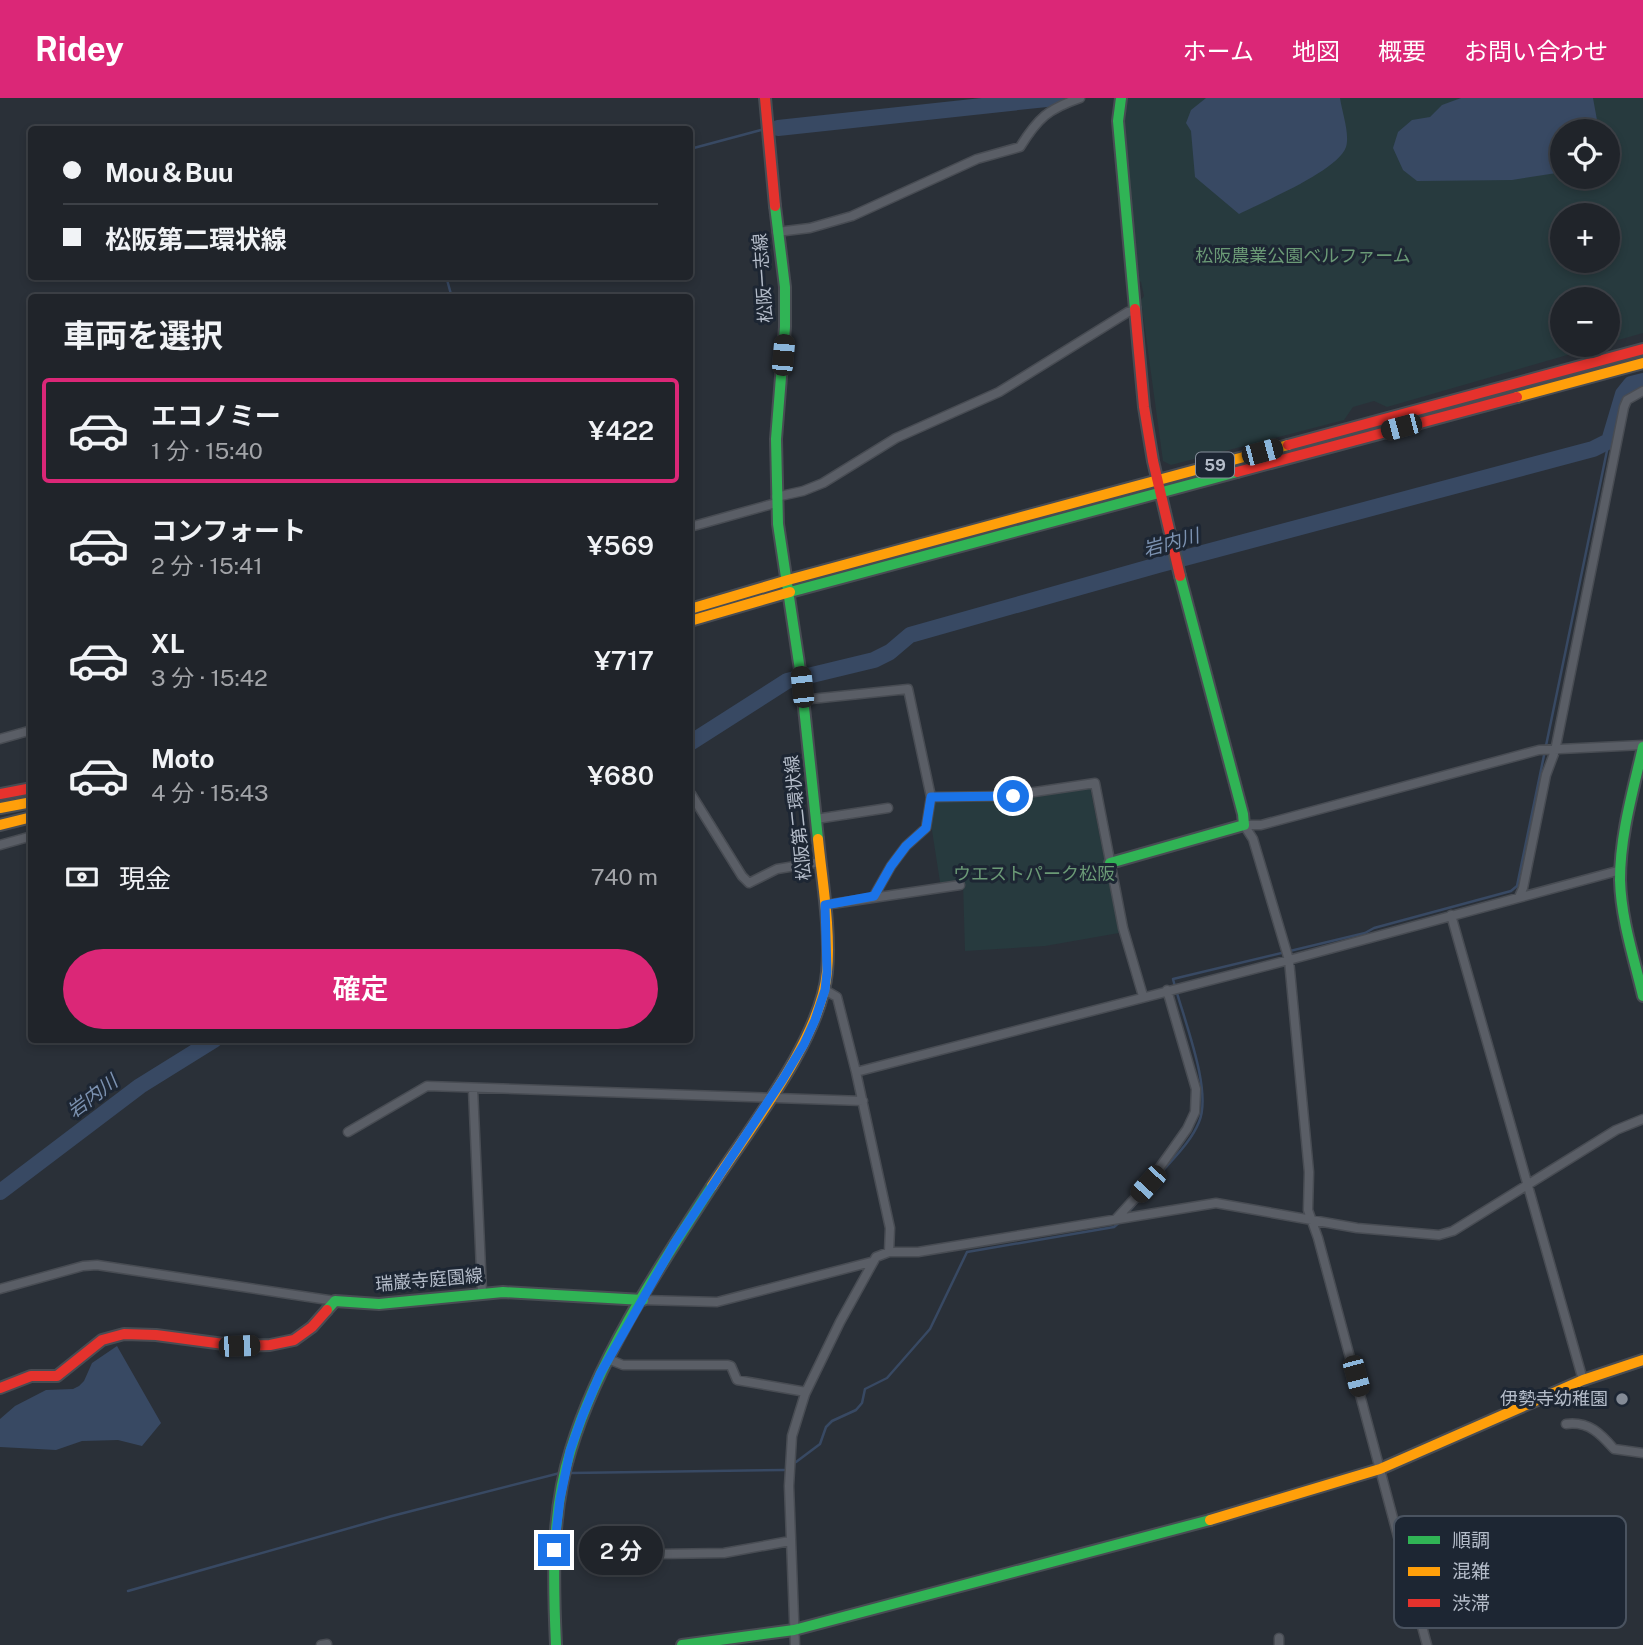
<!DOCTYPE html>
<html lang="ja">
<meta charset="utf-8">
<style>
:root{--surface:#20242a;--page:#2d3036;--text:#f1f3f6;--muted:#a2a4a8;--line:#3d4147;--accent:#db2777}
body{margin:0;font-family:"Public Sans","Noto Sans JP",sans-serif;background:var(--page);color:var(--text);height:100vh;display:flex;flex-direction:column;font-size:26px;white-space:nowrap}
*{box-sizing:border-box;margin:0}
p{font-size:23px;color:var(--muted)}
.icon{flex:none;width:38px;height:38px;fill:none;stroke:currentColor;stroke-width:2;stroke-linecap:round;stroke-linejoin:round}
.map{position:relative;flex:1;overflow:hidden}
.side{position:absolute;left:28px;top:196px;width:665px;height:749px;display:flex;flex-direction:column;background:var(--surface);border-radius:7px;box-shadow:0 4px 10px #0003,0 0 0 2px var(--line)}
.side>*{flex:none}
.hud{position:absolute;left:28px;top:28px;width:665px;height:154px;border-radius:7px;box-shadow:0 4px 10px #0003,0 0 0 2px var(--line);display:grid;align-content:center;height:154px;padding:0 35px;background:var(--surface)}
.tools{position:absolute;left:1550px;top:21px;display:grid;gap:14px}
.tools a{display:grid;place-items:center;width:70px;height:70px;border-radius:50%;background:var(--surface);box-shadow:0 4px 10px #0003,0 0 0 2px var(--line);font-size:35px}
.end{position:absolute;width:32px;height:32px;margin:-16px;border:9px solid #1a73e8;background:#fff;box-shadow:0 0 0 4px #fff}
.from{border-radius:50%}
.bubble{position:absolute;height:49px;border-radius:24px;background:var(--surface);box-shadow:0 4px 10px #0003,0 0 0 2px var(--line);font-size:23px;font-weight:600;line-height:49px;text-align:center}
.car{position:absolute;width:21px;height:42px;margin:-21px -10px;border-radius:9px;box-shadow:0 0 5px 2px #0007;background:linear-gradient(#222 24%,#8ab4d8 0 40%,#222 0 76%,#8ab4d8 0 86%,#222 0)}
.hud b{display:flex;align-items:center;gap:24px;height:66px;font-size:26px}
.hud b+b{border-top:2px solid var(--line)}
.hud i{width:18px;height:18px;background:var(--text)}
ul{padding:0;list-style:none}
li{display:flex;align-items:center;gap:21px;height:105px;margin:0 14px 10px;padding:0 21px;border:4px solid transparent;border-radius:7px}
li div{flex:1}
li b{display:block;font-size:26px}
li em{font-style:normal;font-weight:600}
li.selected{border-color:var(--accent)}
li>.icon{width:63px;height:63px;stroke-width:1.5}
h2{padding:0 35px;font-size:32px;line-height:84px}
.pay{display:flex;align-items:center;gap:18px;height:77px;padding:0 35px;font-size:26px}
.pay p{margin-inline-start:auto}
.action{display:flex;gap:14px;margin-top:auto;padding:14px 35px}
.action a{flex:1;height:80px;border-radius:42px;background:var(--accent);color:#fff;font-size:28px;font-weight:600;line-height:80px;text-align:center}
header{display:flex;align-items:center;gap:42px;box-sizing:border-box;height:98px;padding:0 35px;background:var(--accent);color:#fff}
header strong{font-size:33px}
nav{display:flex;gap:38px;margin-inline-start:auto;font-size:24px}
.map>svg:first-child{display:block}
.green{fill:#273a3e;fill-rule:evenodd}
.water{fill:#384963}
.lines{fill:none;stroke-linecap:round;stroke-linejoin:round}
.stream{stroke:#384963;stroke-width:2.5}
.river{stroke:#384963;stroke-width:16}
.street-casing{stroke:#484c53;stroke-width:11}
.fast-casing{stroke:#484c53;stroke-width:14}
.slow-casing{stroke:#484c53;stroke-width:14}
.jam-casing{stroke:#484c53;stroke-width:14}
.street{stroke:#5a5e66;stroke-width:8}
.fast{stroke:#30b455;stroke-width:10}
.slow{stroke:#ff9f0a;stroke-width:10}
.jam{stroke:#e5322d;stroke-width:10}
.route{stroke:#1a73e8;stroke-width:9}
.poi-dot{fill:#848b96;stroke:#1d2633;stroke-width:2.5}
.labels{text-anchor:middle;stroke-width:6;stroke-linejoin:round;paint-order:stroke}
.shield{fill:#1d2633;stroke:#878f9c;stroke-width:2}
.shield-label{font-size:16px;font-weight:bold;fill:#b4bcc9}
.park-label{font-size:18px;fill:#6b9a76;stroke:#1d2633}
.street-label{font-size:18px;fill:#b4bcc9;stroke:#1d2633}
.poi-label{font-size:18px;fill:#b4bcc9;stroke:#1d2633;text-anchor:end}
.water-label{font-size:19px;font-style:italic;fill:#7c92b1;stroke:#1d2633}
.key{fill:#1d2633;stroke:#4a5360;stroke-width:2}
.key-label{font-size:19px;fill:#b4bcc9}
</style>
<header>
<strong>Ridey</strong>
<nav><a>ホーム</a><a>地図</a><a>概要</a><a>お問い合わせ</a></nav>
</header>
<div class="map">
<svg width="1643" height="1547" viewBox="0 0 1643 1547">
<rect width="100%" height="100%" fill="#2a3038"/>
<path class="green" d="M1127 0H1643V235L1608 245V201H1563V247H1602L1387 309 1374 303 1353 309 1344 322 1171 367 1163 363 1141 202 1144 198 1141 184 1137 181 1124 34ZM1563 33H1608V79H1563ZM1563 117H1608V163H1563Z
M1090 689 1119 835 1045 848 965 853 963 784H940L931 726 932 705 938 701Z"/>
<path class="water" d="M1206 0H1340C1342 14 1350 36 1346 49 1338 73 1262 104 1239 116L1195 79 1191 33 1186 25 1191 12Z
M1461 0H1593L1599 33H1563V74L1512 82 1417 83 1403 72 1393 50 1398 34 1412 22 1430 19 1442 7Z
M117 1248 161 1325 142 1348 118 1342 82 1343 56 1352 0 1349V1321L15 1308 46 1292 73 1291 79 1288 84 1283 92 1265Z"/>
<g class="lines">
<path class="stream" d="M690 51 761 32
M446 178 452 200
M1157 1080C1171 1062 1190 1046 1199 1024 1213 992 1182 917 1173 881L1365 835 1374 830 1511 793 1517 788 1609 343
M1125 1118 1146 1094
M796 1364 820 1346 826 1329 832 1323 856 1312 862 1305 865 1291 887 1280 930 1231 967 1154 1114 1129 1121 1123
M570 1375 784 1372
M128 1493 392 1418 560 1375"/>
<path class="river" d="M778 30 1056 0
M690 645 787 583 874 562 890 554 910 537 1158 467 1593 351 1609 343 1623 296 1631 286 1643 283
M0 1094 140 988 214 942"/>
<defs>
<path id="street" d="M777 134 810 130 852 118 977 61 1020 49C1038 20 1048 11 1080 0
M776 399 803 393 823 385 896 340 999 294 1128 214 1134 213
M690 429 776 405
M811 601 908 591 931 699 1008 698 1095 685 1123 830 1143 898
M0 641 32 632
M691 696 742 778 749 785 777 771 820 764
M816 721 888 710
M1244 727 1253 741 1289 862 1309 1074 1308 1112 1318 1140 1427 1547
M1244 727H1261L1539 652 1643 647
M0 747 32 738
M874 798 891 768 906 748 926 730 931 699
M1519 799 1523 790 1546 677 1555 653 1624 309 1627 302 1643 293
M825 807 960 787
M1451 817 1583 1282
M825 892 837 899 856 974 890 1130 889 1154
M856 974 1289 862 1621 772
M473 991 482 1194
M348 1034 427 988 863 1003
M1116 1121 1148 1086 1187 1031 1195 1014 1196 991 1167 892
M0 1191 83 1168 97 1167 335 1203
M643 1202 717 1204 871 1164
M608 1261 623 1267H728L731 1268 737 1282 806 1294
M1566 1326C1589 1323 1601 1336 1614 1351L1643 1355
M595 1457 724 1455 790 1443
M321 1547 327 1546
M795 1547 789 1388 792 1338 805 1296 840 1224 876 1159 889 1154H918L1216 1105 1357 1130 1439 1137 1453 1133 1616 1032 1643 1021
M1279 1547V1540"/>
<path id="fast" d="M1121 0 1118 23 1135 211
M775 108 785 189V229L776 341 778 426 800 572 818 741
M790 494 1237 374
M1643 649C1633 693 1620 737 1620 782 1621 821 1634 860 1643 898
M1110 765 1244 727 1243 716 1180 478
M327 1212 335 1203 379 1206 503 1194 643 1202
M556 1547C553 1482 551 1414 571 1351 599 1259 660 1168 712 1088
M682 1547 794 1532 1210 1422"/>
<path id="slow" d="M1517 299 1643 265
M788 482 1288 347
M690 511 788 482
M690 523 790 494
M0 710 32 704
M0 727 32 719
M712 1088C749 1031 821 941 827 874 831 832 822 782 818 741
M1210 1422 1380 1371 1583 1282 1643 1262"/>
<path id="jam" d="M765 0 775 108
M1135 211 1144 309 1153 363 1180 478
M1288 347 1643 251
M1237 374 1517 299
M0 696 32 690
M0 1290 31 1278H57L102 1242 124 1236 156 1237 239 1248 270 1247 294 1242 312 1229 327 1212"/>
</defs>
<use href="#street" class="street-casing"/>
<use href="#fast" class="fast-casing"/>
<use href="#slow" class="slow-casing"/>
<use href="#jam" class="jam-casing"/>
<use href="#street" class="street"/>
<use href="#fast" class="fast"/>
<use href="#slow" class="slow"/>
<use href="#jam" class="jam"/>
</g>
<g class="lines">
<path class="route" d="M554 1452 560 1401 570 1353 582 1319 600 1276 674 1146 783 981 804 946 815 922 825 892 827 874 825 807 874 798 891 768 906 748 926 730 931 699 1013 698"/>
</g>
<circle class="poi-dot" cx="1622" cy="1301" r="7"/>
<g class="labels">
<rect class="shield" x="1196" y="354.5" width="38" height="25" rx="5"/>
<g class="shield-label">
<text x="1215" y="373">59</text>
</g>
<g class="park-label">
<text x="1303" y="164">松阪農業公園ベルファーム</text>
<text x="1034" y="782">ウエストパーク松阪</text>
</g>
<g class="street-label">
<text transform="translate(763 180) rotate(-94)" y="6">松阪一志線</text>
<text transform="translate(798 720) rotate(-96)" y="6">松阪第二環状線</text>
<text transform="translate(429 1182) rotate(-5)" y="6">瑞巌寺庭園線</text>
</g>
<g class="poi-label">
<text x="1608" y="1307">伊勢寺幼稚園</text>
</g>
<g class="water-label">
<text transform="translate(1171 444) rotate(-15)" y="7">岩内川</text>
<text transform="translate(92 998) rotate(-37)" y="7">岩内川</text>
</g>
</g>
<rect x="1394" y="1418" width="232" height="112" rx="10" class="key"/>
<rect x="1408" y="1438" width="32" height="8" fill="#30b455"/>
<rect x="1408" y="1469" width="32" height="9" fill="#ff9f0a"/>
<rect x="1408" y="1501" width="32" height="8" fill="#e5322d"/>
<g class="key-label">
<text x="1452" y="1449">順調</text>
<text x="1452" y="1480">混雑</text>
<text x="1452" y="1512">渋滞</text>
</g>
</svg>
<div class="tools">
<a><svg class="icon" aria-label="locate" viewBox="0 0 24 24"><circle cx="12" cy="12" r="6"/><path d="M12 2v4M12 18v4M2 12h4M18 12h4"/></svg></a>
<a>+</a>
<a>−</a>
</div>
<i class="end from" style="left:1013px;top:698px"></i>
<i class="end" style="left:554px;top:1452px"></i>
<div class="bubble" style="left:579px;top:1428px;width:84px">2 分</div>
<i class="car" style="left:783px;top:257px;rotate:5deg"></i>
<i class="car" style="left:1401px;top:329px;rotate:255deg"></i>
<i class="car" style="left:1262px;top:354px;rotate:75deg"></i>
<i class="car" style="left:802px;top:589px;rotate:354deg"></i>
<i class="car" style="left:1148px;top:1086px;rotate:222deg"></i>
<i class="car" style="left:239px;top:1248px;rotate:88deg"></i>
<i class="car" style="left:1356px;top:1278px;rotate:165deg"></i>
<div class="hud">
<b><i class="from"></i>Mou＆Buu</b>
<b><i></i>松阪第二環状線</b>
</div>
<section class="side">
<h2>車両を選択</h2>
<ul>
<li class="selected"><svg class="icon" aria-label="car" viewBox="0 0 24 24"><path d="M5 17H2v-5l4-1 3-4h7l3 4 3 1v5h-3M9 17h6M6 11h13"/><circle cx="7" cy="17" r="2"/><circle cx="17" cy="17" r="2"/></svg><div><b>エコノミー</b><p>1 分 · 15:40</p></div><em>¥422</em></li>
<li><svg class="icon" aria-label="car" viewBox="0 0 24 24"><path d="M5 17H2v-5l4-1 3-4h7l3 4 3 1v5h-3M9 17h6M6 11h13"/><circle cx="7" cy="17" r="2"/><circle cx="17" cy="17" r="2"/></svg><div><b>コンフォート</b><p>2 分 · 15:41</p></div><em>¥569</em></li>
<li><svg class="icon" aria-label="car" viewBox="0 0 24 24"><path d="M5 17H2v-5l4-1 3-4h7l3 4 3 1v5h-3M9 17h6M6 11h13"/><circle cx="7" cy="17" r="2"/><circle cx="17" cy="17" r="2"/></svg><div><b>XL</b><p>3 分 · 15:42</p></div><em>¥717</em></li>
<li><svg class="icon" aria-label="car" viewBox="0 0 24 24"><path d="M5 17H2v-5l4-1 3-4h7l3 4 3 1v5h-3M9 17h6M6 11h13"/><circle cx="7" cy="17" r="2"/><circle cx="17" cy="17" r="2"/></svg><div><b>Moto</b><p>4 分 · 15:43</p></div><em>¥680</em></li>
</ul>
<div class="pay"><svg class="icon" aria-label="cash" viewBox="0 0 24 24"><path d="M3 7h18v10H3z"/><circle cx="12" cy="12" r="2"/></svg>現金<p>740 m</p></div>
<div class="action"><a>確定</a></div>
</section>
</div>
